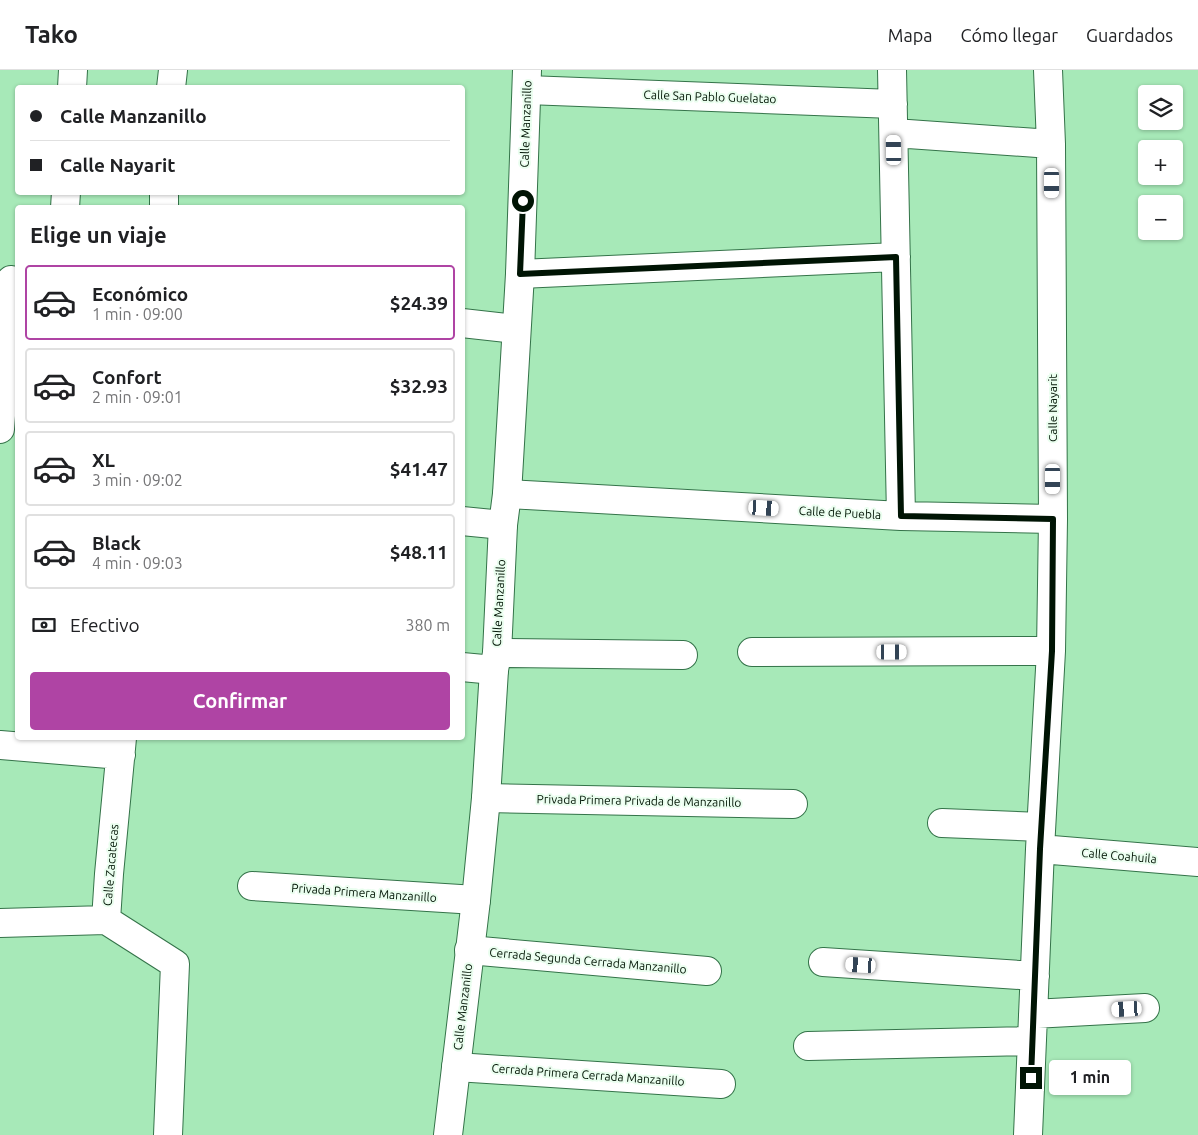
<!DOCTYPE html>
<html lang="es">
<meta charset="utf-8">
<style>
:root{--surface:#fff;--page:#f2f2f2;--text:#202124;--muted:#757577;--line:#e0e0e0;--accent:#af44a4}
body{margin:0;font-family:Ubuntu,sans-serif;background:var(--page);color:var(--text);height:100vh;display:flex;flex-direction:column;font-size:19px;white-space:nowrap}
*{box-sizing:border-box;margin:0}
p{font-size:16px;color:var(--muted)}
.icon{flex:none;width:28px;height:28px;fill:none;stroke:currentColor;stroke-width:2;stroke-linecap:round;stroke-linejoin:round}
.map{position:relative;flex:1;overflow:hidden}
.drawer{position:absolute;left:15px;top:135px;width:450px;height:535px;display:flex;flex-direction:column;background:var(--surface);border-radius:5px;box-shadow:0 1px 4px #0004}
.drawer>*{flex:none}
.top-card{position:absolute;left:15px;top:15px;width:450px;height:110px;border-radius:5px;box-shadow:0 1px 4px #0004;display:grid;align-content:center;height:110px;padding:0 15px;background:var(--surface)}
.fabs{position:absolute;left:1138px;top:15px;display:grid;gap:10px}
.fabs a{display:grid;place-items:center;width:45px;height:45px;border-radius:5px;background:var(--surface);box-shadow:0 1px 4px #0004;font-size:25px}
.end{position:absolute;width:22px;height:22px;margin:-11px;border:6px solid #001404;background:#fff;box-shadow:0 0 0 2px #fff}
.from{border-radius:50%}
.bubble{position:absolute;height:35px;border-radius:5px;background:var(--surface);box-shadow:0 1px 4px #0004;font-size:16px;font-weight:700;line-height:35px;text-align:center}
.car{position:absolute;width:15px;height:30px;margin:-15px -8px;border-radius:6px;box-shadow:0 0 4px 1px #0007;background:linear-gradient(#fff 24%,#345 0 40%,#fff 0 76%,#345 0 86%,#fff 0)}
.top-card b{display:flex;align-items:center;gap:18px;height:48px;font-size:19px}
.top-card b+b{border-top:1px solid var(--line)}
.top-card i{width:12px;height:12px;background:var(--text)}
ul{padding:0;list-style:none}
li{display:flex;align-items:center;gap:15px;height:75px;margin:0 10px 8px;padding:0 5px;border:2px solid var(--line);border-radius:5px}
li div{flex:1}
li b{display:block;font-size:19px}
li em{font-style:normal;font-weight:700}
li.active{border-color:var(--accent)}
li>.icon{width:45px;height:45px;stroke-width:1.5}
h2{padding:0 15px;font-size:22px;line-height:60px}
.pay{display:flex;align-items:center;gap:12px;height:55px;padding:0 15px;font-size:19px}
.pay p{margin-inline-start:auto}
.action{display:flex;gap:10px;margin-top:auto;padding:10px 15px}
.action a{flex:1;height:58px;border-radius:5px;background:var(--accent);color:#fff;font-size:20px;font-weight:700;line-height:58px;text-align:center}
header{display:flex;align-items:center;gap:30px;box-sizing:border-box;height:70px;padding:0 25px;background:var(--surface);border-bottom:1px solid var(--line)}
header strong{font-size:24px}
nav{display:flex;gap:28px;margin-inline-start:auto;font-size:18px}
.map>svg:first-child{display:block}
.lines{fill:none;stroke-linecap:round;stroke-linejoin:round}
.minor-casing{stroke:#347349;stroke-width:30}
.tertiary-casing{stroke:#347349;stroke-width:30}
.minor{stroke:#fff;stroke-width:28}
.tertiary{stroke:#fff;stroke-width:28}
.route{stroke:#001404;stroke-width:6}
.labels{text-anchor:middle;stroke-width:4;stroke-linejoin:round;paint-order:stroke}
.street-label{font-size:12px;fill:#001404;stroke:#eafeef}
</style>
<header>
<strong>Tako</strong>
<nav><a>Mapa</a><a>Cómo llegar</a><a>Guardados</a></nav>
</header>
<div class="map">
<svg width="1198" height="1065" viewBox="0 0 1198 1065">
<rect width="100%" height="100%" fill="#a7e9b8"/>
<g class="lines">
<defs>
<path id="minor" d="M892 0 901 446
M72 18 73 0
M171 18 173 0
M527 20 893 34
M894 63 1051 74
M65 138 66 122
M164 138V122
M520 204 896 187
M462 253 516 259
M0 359 11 210 18 211
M507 424 901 446 1053 449
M462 451 503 455
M752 582 1051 581
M497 583 683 585
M462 597 494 600
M122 668 109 804 106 850 175 894 168 1065
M0 675 121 685
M486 728 793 734
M942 753 1041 757
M1040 779 1198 792
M252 816 476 830
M0 853 106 850
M469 880 707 901
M823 892 1035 906
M1033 944 1145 938
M808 976 1032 971
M456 997 721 1014
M1028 1065 1040 779 1051 581 1053 449 1051 74 1048 0"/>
<path id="tertiary" d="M448 1065 476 830 486 728 494 600 497 583 503 455 507 424 520 204 527 0"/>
</defs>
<use href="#minor" class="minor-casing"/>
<use href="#tertiary" class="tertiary-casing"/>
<use href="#minor" class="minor"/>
<use href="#tertiary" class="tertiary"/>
</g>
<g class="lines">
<path class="route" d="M523 131 520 204 896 187 901 446 1053 449 1052 581 1040 779 1031 1008"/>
</g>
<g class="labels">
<g class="street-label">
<text transform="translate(710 27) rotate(2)" y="4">Calle San Pablo Guelatao</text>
<text transform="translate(526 54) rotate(-88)" y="4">Calle Manzanillo</text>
<text transform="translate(1053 338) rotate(-90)" y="4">Calle Nayarit</text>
<text transform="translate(840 443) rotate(3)" y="4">Calle de Puebla</text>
<text transform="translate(499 533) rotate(-87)" y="4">Calle Manzanillo</text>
<text transform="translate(639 731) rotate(1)" y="4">Privada Primera Privada de Manzanillo</text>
<text transform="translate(1119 786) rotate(5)" y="4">Calle Coahuila</text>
<text transform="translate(111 795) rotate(-85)" y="4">Calle Zacatecas</text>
<text transform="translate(364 823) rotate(4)" y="4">Privada Primera Manzanillo</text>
<text transform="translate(588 891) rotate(5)" y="4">Cerrada Segunda Cerrada Manzanillo</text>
<text transform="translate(463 937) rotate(-83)" y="4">Calle Manzanillo</text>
<text transform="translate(588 1005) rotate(4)" y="4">Cerrada Primera Cerrada Manzanillo</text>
</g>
</g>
</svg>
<div class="fabs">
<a><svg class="icon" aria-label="layers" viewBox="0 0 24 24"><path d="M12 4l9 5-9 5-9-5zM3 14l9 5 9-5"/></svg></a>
<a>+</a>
<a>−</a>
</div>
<i class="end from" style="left:523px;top:131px"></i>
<i class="end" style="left:1031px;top:1008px"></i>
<div class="bubble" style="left:1049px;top:990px;width:82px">1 min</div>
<i class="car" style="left:894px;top:80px;rotate:359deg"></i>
<i class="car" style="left:1052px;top:113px;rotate:180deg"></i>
<i class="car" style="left:1053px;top:409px;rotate:180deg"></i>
<i class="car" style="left:764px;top:438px;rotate:93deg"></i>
<i class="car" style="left:892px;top:582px;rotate:90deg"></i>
<i class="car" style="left:861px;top:895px;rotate:273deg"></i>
<i class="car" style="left:1127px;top:939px;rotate:267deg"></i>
<div class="top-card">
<b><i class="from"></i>Calle Manzanillo</b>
<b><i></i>Calle Nayarit</b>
</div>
<section class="drawer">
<h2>Elige un viaje</h2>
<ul>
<li class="active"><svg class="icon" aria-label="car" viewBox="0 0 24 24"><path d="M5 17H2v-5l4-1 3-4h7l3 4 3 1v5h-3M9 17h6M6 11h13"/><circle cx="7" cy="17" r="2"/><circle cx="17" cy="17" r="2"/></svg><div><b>Económico</b><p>1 min · 09:00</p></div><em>$24.39</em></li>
<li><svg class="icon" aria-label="car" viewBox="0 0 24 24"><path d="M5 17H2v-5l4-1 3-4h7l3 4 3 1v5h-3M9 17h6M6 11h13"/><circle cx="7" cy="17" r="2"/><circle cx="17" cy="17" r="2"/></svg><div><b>Confort</b><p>2 min · 09:01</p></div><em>$32.93</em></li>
<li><svg class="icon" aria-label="car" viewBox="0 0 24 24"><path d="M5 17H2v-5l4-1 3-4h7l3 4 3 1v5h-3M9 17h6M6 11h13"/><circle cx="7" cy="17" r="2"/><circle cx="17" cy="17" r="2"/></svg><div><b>XL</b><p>3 min · 09:02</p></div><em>$41.47</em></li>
<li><svg class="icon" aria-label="car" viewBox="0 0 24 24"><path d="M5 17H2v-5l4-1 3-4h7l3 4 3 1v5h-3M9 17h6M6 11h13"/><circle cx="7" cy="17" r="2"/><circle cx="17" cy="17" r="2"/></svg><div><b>Black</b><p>4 min · 09:03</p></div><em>$48.11</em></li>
</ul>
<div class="pay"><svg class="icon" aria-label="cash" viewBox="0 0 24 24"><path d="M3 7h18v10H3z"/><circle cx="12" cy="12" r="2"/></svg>Efectivo<p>380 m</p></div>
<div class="action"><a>Confirmar</a></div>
</section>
</div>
